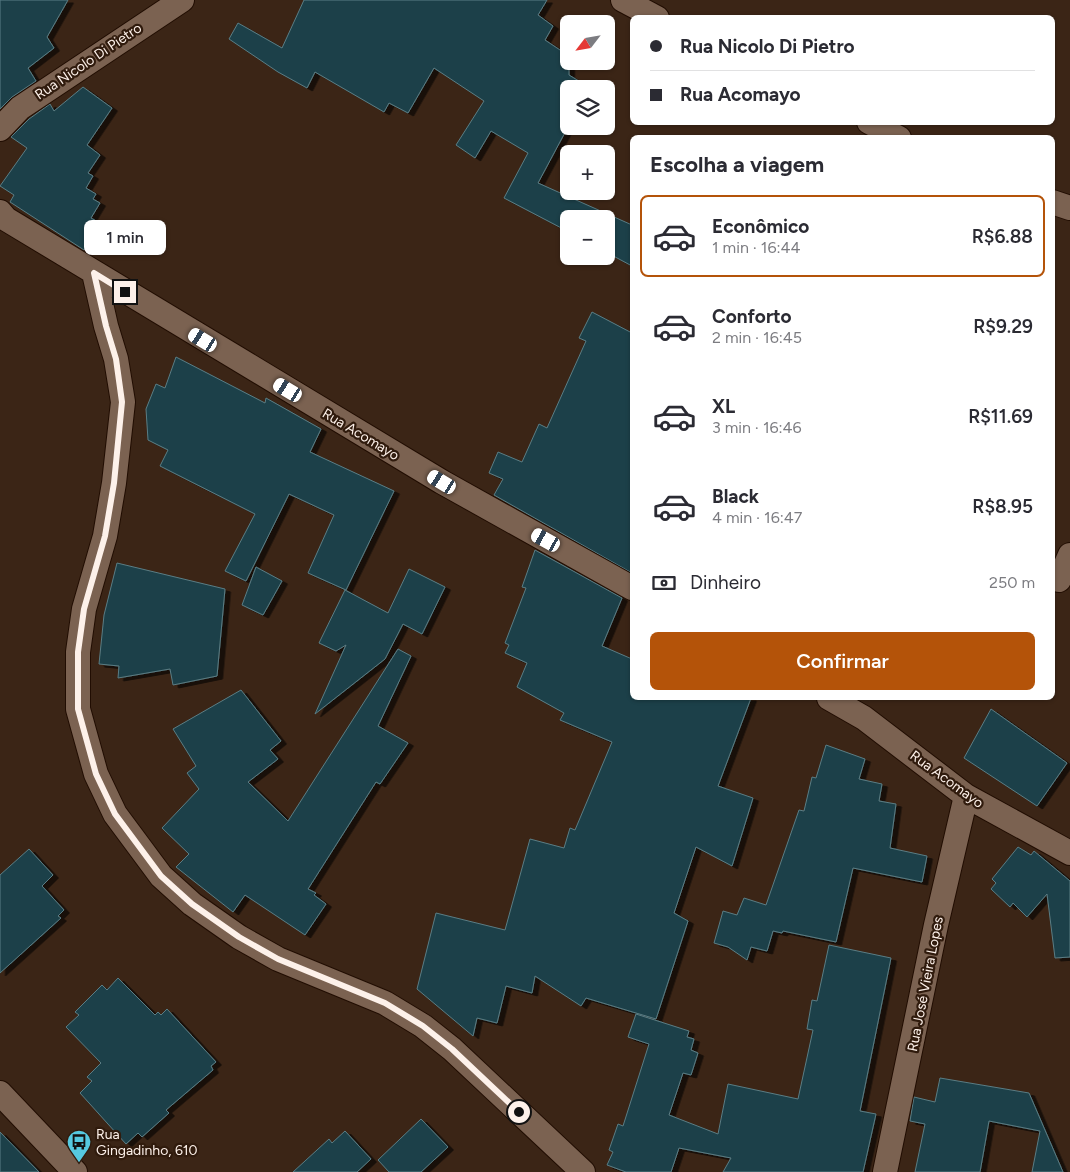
<!DOCTYPE html>
<html lang="pt">
<meta charset="utf-8">
<style>
:root{--surface:#fff;--page:#f7f7f7;--text:#2b2b33;--muted:#7c7c81;--line:#e1e1e2;--accent:#b45309}
body{margin:0;font-family:Figtree,sans-serif;background:var(--page);color:var(--text);height:100vh;display:flex;flex-direction:column;font-size:19px;white-space:nowrap}
*{box-sizing:border-box;margin:0}
p{font-size:16px;color:var(--muted)}
.icon{flex:none;width:28px;height:28px;fill:none;stroke:currentColor;stroke-width:2;stroke-linecap:round;stroke-linejoin:round}
.map{position:relative;flex:1;overflow:hidden}
.drawer{position:absolute;left:630px;top:135px;width:425px;height:565px;display:flex;flex-direction:column;background:var(--surface);border-radius:8px;box-shadow:0 1px 4px #0004}
.drawer>*{flex:none}
.banner{position:absolute;left:630px;top:15px;width:425px;height:110px;border-radius:8px;box-shadow:0 1px 4px #0004;display:grid;align-content:center;height:110px;padding:0 20px;background:var(--surface)}
.needle{width:32px;rotate:239deg}
.controls{position:absolute;left:560px;top:15px;display:grid;gap:10px}
.controls a{display:grid;place-items:center;width:55px;height:55px;border-radius:8px;background:var(--surface);box-shadow:0 1px 4px #0004;font-size:25px}
.end{position:absolute;width:22px;height:22px;margin:-11px;border:6px solid #fdf1ea;background:#111;box-shadow:0 0 0 2px #111}
.from{border-radius:50%}
.bubble{position:absolute;height:35px;border-radius:8px;background:var(--surface);box-shadow:0 1px 4px #0004;font-size:16px;font-weight:600;line-height:35px;text-align:center}
.car{position:absolute;width:15px;height:30px;margin:-15px -8px;border-radius:6px;box-shadow:0 0 4px 1px #0007;background:linear-gradient(#fff 24%,#345 0 40%,#fff 0 76%,#345 0 86%,#fff 0)}
.banner b{display:flex;align-items:center;gap:18px;height:48px;font-size:19px}
.banner b+b{border-top:1px solid var(--line)}
.banner i{width:12px;height:12px;background:var(--text)}
ul{padding:0;list-style:none}
li{display:flex;align-items:center;gap:15px;height:82px;margin:0 10px 8px;padding:0 10px;border:2px solid transparent;border-radius:8px}
li div{flex:1}
li b{display:block;font-size:19px}
li em{font-style:normal;font-weight:600}
li.on{border-color:var(--accent)}
li>.icon{width:45px;height:45px;stroke-width:1.5}
h2{padding:0 20px;font-size:22px;line-height:60px}
.pay{display:flex;align-items:center;gap:12px;height:55px;padding:0 20px;font-size:19px}
.pay p{margin-inline-start:auto}
.cta{display:flex;gap:10px;margin-top:auto;padding:10px 20px}
.cta a{flex:1;height:58px;border-radius:8px;background:var(--accent);color:#fff;font-size:20px;font-weight:600;line-height:58px;text-align:center}
.map>svg:first-child{display:block}
.building{fill:#1d4148;stroke:#5a7d85;filter:url(#shadow)}
.lines{fill:none;stroke-linecap:round;stroke-linejoin:round}
.minor-casing{stroke:#210d02;stroke-width:26}
.minor{stroke:#7b6251;stroke-width:24}
.route{stroke:#fdf1ea;stroke-width:6}
.labels{text-anchor:middle;stroke-width:4.5;stroke-linejoin:round;paint-order:stroke}
.street-label{font-size:14px;fill:#fdf1ea;stroke:#301b0d}
.poi-label{font-size:14px;fill:#fdf1ea;stroke:#301b0d;text-anchor:start}
</style>
<div class="map">
<svg width="1070" height="1172" viewBox="0 0 1070 1172">
<defs>
<filter id="shadow"><feDropShadow dx="5.5" dy="3" stdDeviation="0" flood-color="#0009"/></filter>
</defs>
<rect width="100%" height="100%" fill="#3b2516"/>
<path class="building" d="M0 0H68L47 37 54 48 28 68 36 81 12 97 0 109Z
M304 0H547L538 15 553 26 545 40 569 56V75L582 83 579 89H569V108L566 112 569 113V125L538 183 632 225V266L606 252V219H569V232L504 198 528 153 491 131 475 158 456 145 484 101 434 68 408 113 389 103 384 112 315 72 307 88 278 72 229 39 238 23 282 48Z
M83 87 112 108 87 145 100 155 88 173 93 176 86 188 96 194 93 199 100 203 91 218 100 223 84 250 10 202 14 195 0 186 27 148 11 137 29 119 50 104 54 111Z
M592 312 632 333V573L494 495 503 479 489 473 498 452 522 462 539 424 547 428 586 341 579 338Z
M176 357 265 403 266 398 321 429 310 452 394 491 346 590 308 573 334 515 289 494 246 581 225 571 255 514 160 466 168 450 148 440 146 409 156 384 165 388Z
M535 550 622 598 602 646 632 659V698H751L718 786 753 798 732 866 696 847 674 913 688 921 656 1019 586 998 581 1006 535 976 532 993 506 986 497 1023 477 1018 473 1036 417 989 436 913 505 930 530 839 564 848 570 828 575 830 612 742 560 720 564 713 517 687 527 663 505 653 509 645 505 643 526 588 522 587Z
M117 563 225 589 217 676 173 685 170 669 118 678 119 666 99 664 104 615Z
M256 567 282 581 263 615 242 605Z
M409 569 445 587 422 634 403 624 385 659 315 714 346 645 336 651 319 643 345 590 388 613Z
M398 649 411 656 378 726 408 743 380 784 376 782 308 889 316 893 314 895 326 904 305 935 245 895 233 912 176 867 189 854 162 828 199 789 187 773 196 766 173 729 241 690 281 741 270 750 278 759 248 782 288 821Z
M991 709 1067 763 1037 806 964 758Z
M826 745 865 759 859 779 882 784 879 801 896 804 890 848 927 856 922 882 853 868 836 942 783 931 782 933 773 931 767 951 751 947 747 960 728 947 714 943 723 911 737 915 744 898 766 905 799 810 804 811 812 777 816 778Z
M1018 847 1031 855 1034 851 1070 881V957L1055 958 1047 894 1027 917 1013 903 1010 907 991 889 996 883 992 879Z
M29 849 53 875 42 886 64 910 58 916 61 918 0 973V875Z
M829 945 891 958 860 1111 876 1114 863 1172H723L731 1158 679 1148 671 1172H626L607 1165 613 1152 609 1150 618 1124 623 1126 649 1044 628 1037 636 1014 689 1031 687 1037 694 1039 691 1050 698 1053 691 1075 683 1073 669 1115 718 1134 728 1084 798 1099 813 1030 807 1029 812 1000 817 1001Z
M118 978 155 1015 158 1012 161 1015 167 1009 216 1062 211 1066 213 1070 166 1110 169 1113 142 1137 138 1133 126 1144 80 1093 92 1081 87 1077 101 1063 66 1027 79 1015 75 1012 102 985 107 990Z
M940 1078 1029 1093 1063 1172H1032L1040 1131 989 1121 980 1172H915L925 1124 910 1121 914 1097 935 1102Z
M421 1119 448 1147 421 1172H389L378 1160Z
M345 1131 371 1159 357 1172H293L329 1139 332 1143Z
M0 1132 39 1172H0Z"/>
<g class="lines">
<defs>
<path id="minor" d="M623 0 657 18
M869 122 899 138
M0 129 20 108 182 0
M1052 202 1070 208
M0 212 6 219 442 482 632 588
M94 273 106 326 116 359 123 402 114 483 105 536 84 609 78 652V709L96 774 115 814 161 876 192 904 239 937 278 959 385 1003 423 1026 452 1049 583 1172
M1059 580 1070 555
M829 698 864 718 966 796 1070 853
M0 1093 75 1172
M885 1172 936 925 966 796"/>
</defs>
<use href="#minor" class="minor-casing"/>
<use href="#minor" class="minor"/>
</g>
<g class="lines">
<path class="route" d="M125 292 94 273 106 326 116 359 122 402 114 483 105 536 84 609 78 652V709L96 774 115 814 161 876 192 904 239 937 278 959 385 1003 423 1026 452 1049 519 1112"/>
</g>
<defs>
<symbol id="bus-pin" viewBox="-11 -11 22 30"><path d="M0 17L-7.5 6A9.5 9.5 0 1 1 7.5 6Z" fill="#56c9e0" stroke="#301b0d"/><path d="M-5-6H5V4H4V6H2V4H-2V6H-4V4H-5ZM-3.5-4V0h7V-4ZM-3.5 1.2v1.5H-2V1.2ZM2 1.2v1.5H3.5V1.2Z" fill="#111"/></symbol>
</defs>
<g fill-rule="evenodd">
<use href="#bus-pin" x="65" y="1128" width="28" height="38"/>
</g>
<g class="labels">
<g class="street-label">
<text transform="translate(88 61) rotate(-34)" y="5">Rua Nicolo Di Pietro</text>
<text transform="translate(361 434) rotate(31)" y="5">Rua Acomayo</text>
<text transform="translate(947 779) rotate(36)" y="5">Rua Acomayo</text>
<text transform="translate(925 984) rotate(-79)" y="5">Rua José Vieira Lopes</text>
</g>
<g class="poi-label">
<text x="96" y="1139">Rua<tspan x="96" dy="16">Gingadinho, 610</tspan></text>
</g>
</g>
</svg>
<div class="controls">
<a><svg class="needle" viewBox="-14 -14 28 28"><path d="M0-13l5 13h-10z" fill="#e53935"/><path d="M0 13l5-13h-10z" fill="#7c7c81"/></svg></a>
<a><svg class="icon" aria-label="layers" viewBox="0 0 24 24"><path d="M12 4l9 5-9 5-9-5zM3 14l9 5 9-5"/></svg></a>
<a>+</a>
<a>−</a>
</div>
<i class="end from" style="left:519px;top:1112px"></i>
<i class="end" style="left:125px;top:292px"></i>
<div class="bubble" style="left:84px;top:220px;width:82px">1 min</div>
<i class="car" style="left:203px;top:340px;rotate:301deg"></i>
<i class="car" style="left:288px;top:390px;rotate:301deg"></i>
<i class="car" style="left:442px;top:482px;rotate:301deg"></i>
<i class="car" style="left:546px;top:540px;rotate:299deg"></i>
<div class="banner">
<b><i class="from"></i>Rua Nicolo Di Pietro</b>
<b><i></i>Rua Acomayo</b>
</div>
<section class="drawer">
<h2>Escolha a viagem</h2>
<ul>
<li class="on"><svg class="icon" aria-label="car" viewBox="0 0 24 24"><path d="M5 17H2v-5l4-1 3-4h7l3 4 3 1v5h-3M9 17h6M6 11h13"/><circle cx="7" cy="17" r="2"/><circle cx="17" cy="17" r="2"/></svg><div><b>Econômico</b><p>1 min · 16:44</p></div><em>R$6.88</em></li>
<li><svg class="icon" aria-label="car" viewBox="0 0 24 24"><path d="M5 17H2v-5l4-1 3-4h7l3 4 3 1v5h-3M9 17h6M6 11h13"/><circle cx="7" cy="17" r="2"/><circle cx="17" cy="17" r="2"/></svg><div><b>Conforto</b><p>2 min · 16:45</p></div><em>R$9.29</em></li>
<li><svg class="icon" aria-label="car" viewBox="0 0 24 24"><path d="M5 17H2v-5l4-1 3-4h7l3 4 3 1v5h-3M9 17h6M6 11h13"/><circle cx="7" cy="17" r="2"/><circle cx="17" cy="17" r="2"/></svg><div><b>XL</b><p>3 min · 16:46</p></div><em>R$11.69</em></li>
<li><svg class="icon" aria-label="car" viewBox="0 0 24 24"><path d="M5 17H2v-5l4-1 3-4h7l3 4 3 1v5h-3M9 17h6M6 11h13"/><circle cx="7" cy="17" r="2"/><circle cx="17" cy="17" r="2"/></svg><div><b>Black</b><p>4 min · 16:47</p></div><em>R$8.95</em></li>
</ul>
<div class="pay"><svg class="icon" aria-label="cash" viewBox="0 0 24 24"><path d="M3 7h18v10H3z"/><circle cx="12" cy="12" r="2"/></svg>Dinheiro<p>250 m</p></div>
<div class="cta"><a>Confirmar</a></div>
</section>
</div>
